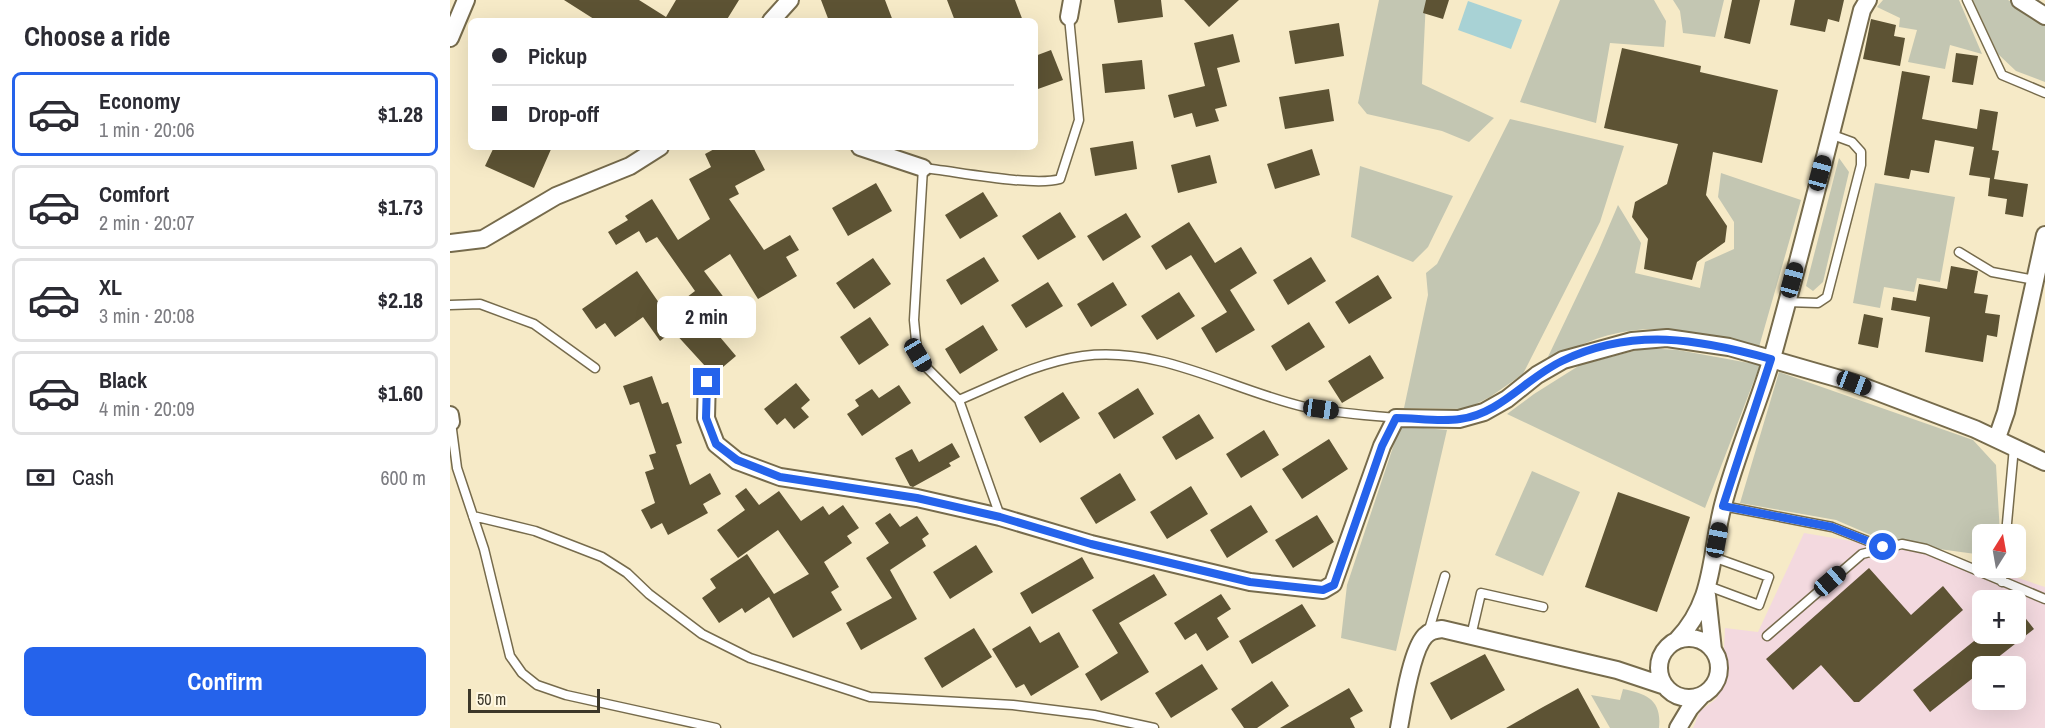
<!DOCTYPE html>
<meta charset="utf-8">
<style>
:root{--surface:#fff;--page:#f2f2f3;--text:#2b2b33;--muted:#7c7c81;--line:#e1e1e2;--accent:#2563eb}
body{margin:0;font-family:"Archivo Narrow",sans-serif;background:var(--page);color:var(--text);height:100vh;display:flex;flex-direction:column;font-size:22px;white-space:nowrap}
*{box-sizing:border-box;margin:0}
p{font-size:20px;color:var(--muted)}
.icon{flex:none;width:33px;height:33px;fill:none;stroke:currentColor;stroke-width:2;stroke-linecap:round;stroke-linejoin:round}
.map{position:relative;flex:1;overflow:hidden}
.side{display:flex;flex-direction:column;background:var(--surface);width:450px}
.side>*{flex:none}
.top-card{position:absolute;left:18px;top:18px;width:570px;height:132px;border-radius:9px;box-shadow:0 6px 24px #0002;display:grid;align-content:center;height:132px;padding:0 24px;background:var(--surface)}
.needle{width:39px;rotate:11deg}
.tools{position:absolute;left:1522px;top:524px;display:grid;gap:12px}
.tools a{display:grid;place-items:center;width:54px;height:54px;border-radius:9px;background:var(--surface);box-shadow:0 6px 24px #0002;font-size:30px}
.scale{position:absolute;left:18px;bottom:15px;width:132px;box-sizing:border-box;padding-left:6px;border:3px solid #3c3729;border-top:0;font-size:16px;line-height:21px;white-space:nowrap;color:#3c3729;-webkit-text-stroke:4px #fff8e2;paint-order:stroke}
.end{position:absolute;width:27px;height:27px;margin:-14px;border:8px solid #2563eb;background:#fff;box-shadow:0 0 0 3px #fff}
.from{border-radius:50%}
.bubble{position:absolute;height:42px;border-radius:9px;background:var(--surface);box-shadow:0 6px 24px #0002;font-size:20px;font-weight:700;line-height:42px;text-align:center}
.car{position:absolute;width:18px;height:36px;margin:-18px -9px;border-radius:8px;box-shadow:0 0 4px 2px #0007;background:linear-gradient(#222 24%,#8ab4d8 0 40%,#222 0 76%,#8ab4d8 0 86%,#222 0)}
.top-card b{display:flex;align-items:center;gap:21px;height:57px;font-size:22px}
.top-card b+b{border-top:2px solid var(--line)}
.top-card i{width:15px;height:15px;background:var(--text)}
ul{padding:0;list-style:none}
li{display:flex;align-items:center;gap:18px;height:84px;margin:0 12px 9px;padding:0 12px;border:3px solid var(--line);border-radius:9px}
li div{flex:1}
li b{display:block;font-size:22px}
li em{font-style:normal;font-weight:700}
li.current{border-color:var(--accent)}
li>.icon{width:54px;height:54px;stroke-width:1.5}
h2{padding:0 24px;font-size:27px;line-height:72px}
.pay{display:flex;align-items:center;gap:15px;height:66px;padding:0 24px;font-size:22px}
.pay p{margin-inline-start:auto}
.action{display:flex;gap:12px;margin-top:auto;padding:12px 24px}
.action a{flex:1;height:69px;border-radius:9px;background:var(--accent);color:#fff;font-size:24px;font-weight:700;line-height:69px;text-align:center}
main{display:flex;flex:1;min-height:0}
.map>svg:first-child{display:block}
.industrial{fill:#f3d9df;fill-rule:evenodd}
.green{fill:#c3c6b2}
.water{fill:#a8d2d5}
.building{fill:#5d5334}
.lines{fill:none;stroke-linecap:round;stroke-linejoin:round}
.lane-casing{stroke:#766b4c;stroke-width:11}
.street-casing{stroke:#766b4c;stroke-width:20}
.lane{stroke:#fff;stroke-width:8}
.street{stroke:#fff;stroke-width:16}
.route{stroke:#2563eb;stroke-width:8}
</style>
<main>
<section class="side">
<h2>Choose a ride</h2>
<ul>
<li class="current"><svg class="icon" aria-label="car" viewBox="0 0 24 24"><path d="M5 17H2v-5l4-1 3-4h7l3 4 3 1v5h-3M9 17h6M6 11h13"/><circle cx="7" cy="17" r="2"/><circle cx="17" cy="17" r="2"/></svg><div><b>Economy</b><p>1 min · 20:06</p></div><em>$1.28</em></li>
<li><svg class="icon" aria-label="car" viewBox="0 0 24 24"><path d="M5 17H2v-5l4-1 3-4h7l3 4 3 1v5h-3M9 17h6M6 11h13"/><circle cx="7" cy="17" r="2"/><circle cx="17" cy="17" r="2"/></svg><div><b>Comfort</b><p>2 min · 20:07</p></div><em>$1.73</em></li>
<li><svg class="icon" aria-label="car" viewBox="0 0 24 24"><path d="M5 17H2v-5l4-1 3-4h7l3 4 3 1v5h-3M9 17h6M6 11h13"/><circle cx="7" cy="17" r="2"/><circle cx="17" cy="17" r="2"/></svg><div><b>XL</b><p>3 min · 20:08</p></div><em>$2.18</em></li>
<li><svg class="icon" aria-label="car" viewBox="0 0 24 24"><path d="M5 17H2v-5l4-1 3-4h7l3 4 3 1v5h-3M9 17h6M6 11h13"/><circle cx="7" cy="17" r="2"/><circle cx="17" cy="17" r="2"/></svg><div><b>Black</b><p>4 min · 20:09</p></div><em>$1.60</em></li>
</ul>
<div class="pay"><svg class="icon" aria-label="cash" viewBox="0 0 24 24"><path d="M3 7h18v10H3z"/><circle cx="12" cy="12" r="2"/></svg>Cash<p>600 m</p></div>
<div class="action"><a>Confirm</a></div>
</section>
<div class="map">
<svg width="1595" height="728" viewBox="0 0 1595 728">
<rect width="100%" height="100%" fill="#f6eac7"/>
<path class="industrial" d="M1354 533 1514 560 1595 587V728H1243L1250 711 1266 699 1274 681 1277 663 1274 648 1275 628 1308 632ZM1533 600H1566V633H1533ZM1533 666H1566V699H1533Z"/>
<path class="green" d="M929 0H976L972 84 1044 118 1019 142 992 131 917 114 908 103Z
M1110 0H1204L1216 21 1214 47 1160 43 1146 123 1070 102Z
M1223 0H1274L1265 37 1233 33 1230 11Z
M1433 0H1509L1532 54 1500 45 1495 69 1458 62 1467 30 1449 27 1450 18 1427 7Z
M1523 0H1558L1587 16 1595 26V82L1566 71 1548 54Z
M1060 119 1174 146 1150 222 1073 374 1040 397 1016 409 954 408 978 295 976 273 987 264Z
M1389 158 1399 172 1373 282 1363 291 1356 286Z
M910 166 1003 196 978 247 963 262 901 237Z
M1271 173 1351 200 1309 347C1270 340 1218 324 1179 331 1149 335 1123 348 1096 361L1148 252 1168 205 1191 243 1185 273 1250 288 1255 262 1284 249V222L1268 197Z
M1425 183 1505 197 1490 282 1467 278 1464 292 1434 287 1430 308 1403 303Z
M1195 348 1228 350 1310 365 1255 508 1057 414 1084 394 1130 365Z
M1329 372 1523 440 1546 465 1550 534H1533V555L1437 542 1386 520 1290 503Z
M950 426 997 430 946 651 891 638 897 585Z
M1082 471 1130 492 1093 576 1045 555Z
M1173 689C1197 694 1212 700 1209 728H1160L1141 695 1170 700Z"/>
<path class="water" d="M1018 1 1072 20 1061 49 1008 30Z"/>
<path class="building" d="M114 0H189L216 17 226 0H289L276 21H147Z
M371 0H435L443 21H379Z
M497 0H565L573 21H505Z
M664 0H711L713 17 668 23Z
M734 0H789L759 27Z
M976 0H999L993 19 973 13Z
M1282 0H1310L1300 44 1274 38Z
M1345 0H1394L1389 22 1378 19 1375 32 1340 25Z
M1421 19 1446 25 1444 36 1455 38 1450 66 1413 59Z
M889 23 894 56 845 64 839 31Z
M783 34 790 62 767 68 777 106 765 109 769 121 746 127 742 113 724 118 718 95 755 86 744 43Z
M1172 48 1251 66 1250 72 1328 90 1312 163 1263 152 1256 195 1277 226 1275 242 1247 262 1242 280 1194 269 1198 239 1182 217 1185 202 1217 184 1228 144 1154 128Z
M601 50 613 80 588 89 585 81V56Z
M1506 53 1528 56 1523 85 1502 82Z
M692 60 695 89 655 93 652 64Z
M1452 71 1480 76 1472 119 1527 129 1530 109 1548 112 1542 150 1549 151 1544 179 1578 184 1573 217 1555 214 1557 199 1538 196 1540 178 1519 175 1524 147 1485 140 1479 173 1461 170 1459 179 1434 175Z
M879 89 884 121 835 129 829 97Z
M683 141 687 169 645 176 640 148Z
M44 147H102L84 188 35 166Z
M268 147H303L315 170 285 186 289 194 279 199 314 250 340 235 349 250 336 257 347 276 308 299 280 254 254 271 275 299 261 309 268 317 259 324 286 356 267 372 262 367 255 366 223 331 210 341 193 317 165 337 155 323 146 329 132 309 187 271 216 313 245 291 207 237 196 243 189 231 166 245 158 232 178 220 175 216 202 199 228 240 260 219 239 179 261 167 255 154Z
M862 149 870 175 825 189 817 164Z
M760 155 767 183 728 193 721 165Z
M426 183 442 211 398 236 382 208Z
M533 192 548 216 510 239 495 215Z
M610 212 626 237 588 260 572 236Z
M676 213 691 237 653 261 637 236Z
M739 222 765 263 791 247 807 273 780 290 805 330 766 353 751 328 777 312 741 255 716 270 701 246Z
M534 257 549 281 511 305 496 280Z
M861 257 876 281 838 305 823 280Z
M423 258 441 284 404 309 386 283Z
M1501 266 1528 271 1524 293 1538 295 1535 313 1550 315 1547 337 1537 335 1533 362 1475 352 1480 317 1441 310 1443 297 1466 301 1469 284 1497 289Z
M928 275 942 298 899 324 885 302Z
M598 282 613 306 576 328 561 305Z
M663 282 677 305 641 327 627 304Z
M729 292 745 316 707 340 691 316Z
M1414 314 1433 318 1428 348 1408 344Z
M420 317 439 345 409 365 390 337Z
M859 322 875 347 836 371 821 346Z
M533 325 548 350 510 374 495 349Z
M920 355 934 378 892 403 878 381Z
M202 376 212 404 218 402 232 443 226 445 240 485 260 473 271 494 253 504 258 513 218 535 212 523 201 529 191 510 205 503 195 472 204 469 199 455 206 453 189 402 180 405 173 386Z
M346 383 360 400 351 408 359 417 344 429 335 418 327 425 314 409Z
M449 385 461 403 412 436 397 414 409 406 405 400 422 389 429 398Z
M688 388 704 414 664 439 648 413Z
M613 392 630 418 590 443 574 417Z
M749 414 764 438 726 460 712 437Z
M814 430 829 455 791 478 776 454Z
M879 439 898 469 852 499 832 469Z
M502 443 510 457 499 463 501 466 463 487 460 486 445 458 462 449 469 462Z
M670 473 686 500 646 524 630 498Z
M741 486 758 514 717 539 700 512Z
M296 488 309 505 329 491 351 521 373 506 379 515 393 505 409 528 397 536 402 543 374 562 389 587 381 592 392 610 343 638 319 597 295 613 292 608 269 623 252 598 266 588 260 579 297 554 324 594 359 574 328 530 288 558 267 530 295 510 285 496Z
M1168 492 1240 517 1207 612 1135 587Z
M801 505 818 532 777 558 760 530Z
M440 513 450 527 467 516 479 534 472 539 476 546 440 570 467 619 411 650 396 623 442 598 416 558 439 543 425 523Z
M867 515 884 542 843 568 825 540Z
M526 545 543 572 500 599 483 572Z
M632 557 644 578 582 614 570 593Z
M1419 568 1461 615 1493 586 1513 610 1409 702H1404L1371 665 1343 690 1316 659Z
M704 574 717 595 669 623 699 672 651 701 635 674 668 653 642 610Z
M771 594 781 609 767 618 779 637 757 651 746 633 735 640 724 623Z
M852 604 866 626 802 664 789 641Z
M1566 606 1584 629 1537 666H1533V670L1480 712 1463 690 1534 633H1566Z
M580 626 590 643 609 632 629 667 581 696 574 684 566 688 542 649Z
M524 628 542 657 492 688 474 658Z
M1035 654 1055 690 1001 720 980 683Z
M752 664 768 689 721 718 705 693Z
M822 681 839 706 807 728H794L781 709Z
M899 688 913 711 900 718 905 728H830Z
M1128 688 1150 728H1056L1093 707Z"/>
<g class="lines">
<defs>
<path id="lane" d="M1517 0 1552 75 1595 93
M1509 252 1542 272 1585 280
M1337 302 1368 303 1377 297 1411 165V152L1402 142 1380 134
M0 305 30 304 84 324 145 368
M509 400C549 383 589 362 633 356 712 346 781 390 855 407 884 413 916 415 946 418
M1 422 7 468 34 549 60 656 72 673 87 685 116 695 266 728
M1273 506 1382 527 1433 547
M23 516 85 531 152 557 177 573 199 594 252 634 300 658 420 697 563 705 644 715 704 728
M550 516 509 400 476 367 468 355 466 341 464 320 473 168C504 171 583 187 610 179L629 120 619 17
M1556 534 1564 447
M1552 582 1553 567
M1258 586 1309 605 1319 577 1263 557
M978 633 995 576
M1021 636 1031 593 1093 607
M1317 636 1412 554 1452 544 1476 549 1595 599"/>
<path id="street" d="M1570 0 1595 16
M619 17 622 0
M321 21 340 0
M0 38 16 0
M410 147 473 168
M0 243 33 239 106 196 180 166 210 147
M257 376 256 418 266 444 287 461 330 477 467 498 550 517 641 544 800 582 873 590 883 584 932 446 946 418 1009 419 1034 412 1057 399 1087 375 1113 360 1182 341 1217 338 1279 347 1404 383 1525 429 1595 462
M0 415 1 422
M1547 438 1556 412 1595 235
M1257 595 1263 650
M1209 668a30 30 0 1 1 60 0a30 30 0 1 1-60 0Z
M1227 640C1265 601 1260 555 1273 505 1286 455 1307 408 1322 358 1354 243 1383 126 1412 10L1418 0
M949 728C953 707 961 651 975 636 980 631 984 630 992 629L1167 670 1215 686
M1228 728 1240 708 1251 696"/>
</defs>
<use href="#lane" class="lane-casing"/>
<use href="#street" class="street-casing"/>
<use href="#lane" class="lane"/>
<use href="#street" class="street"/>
</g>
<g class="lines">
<path class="route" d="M257 382 256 418 266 444 287 460 330 477 467 498 550 517 641 544 800 582 873 590 884 585 932 446 946 418C966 418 990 422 1010 419 1050 414 1076 378 1112 361 1183 327 1249 339 1321 359L1273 506 1382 527 1433 547"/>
</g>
</svg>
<div class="tools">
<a><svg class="needle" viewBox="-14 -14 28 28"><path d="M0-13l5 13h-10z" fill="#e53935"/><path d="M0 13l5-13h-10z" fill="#7c7c81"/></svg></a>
<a>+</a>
<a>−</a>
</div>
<div class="scale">50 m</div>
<i class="end from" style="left:1433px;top:547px"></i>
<i class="end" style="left:257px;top:382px"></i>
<div class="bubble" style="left:207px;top:296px;width:99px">2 min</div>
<i class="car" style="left:1370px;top:173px;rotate:15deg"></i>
<i class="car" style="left:1342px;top:280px;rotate:15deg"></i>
<i class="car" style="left:468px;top:355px;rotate:149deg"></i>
<i class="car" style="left:1404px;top:383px;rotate:111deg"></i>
<i class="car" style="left:871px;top:409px;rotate:98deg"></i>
<i class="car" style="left:1267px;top:540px;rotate:11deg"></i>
<i class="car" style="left:1380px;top:581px;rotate:49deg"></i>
<div class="top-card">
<b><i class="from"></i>Pickup</b>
<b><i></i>Drop-off</b>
</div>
</div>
</main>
